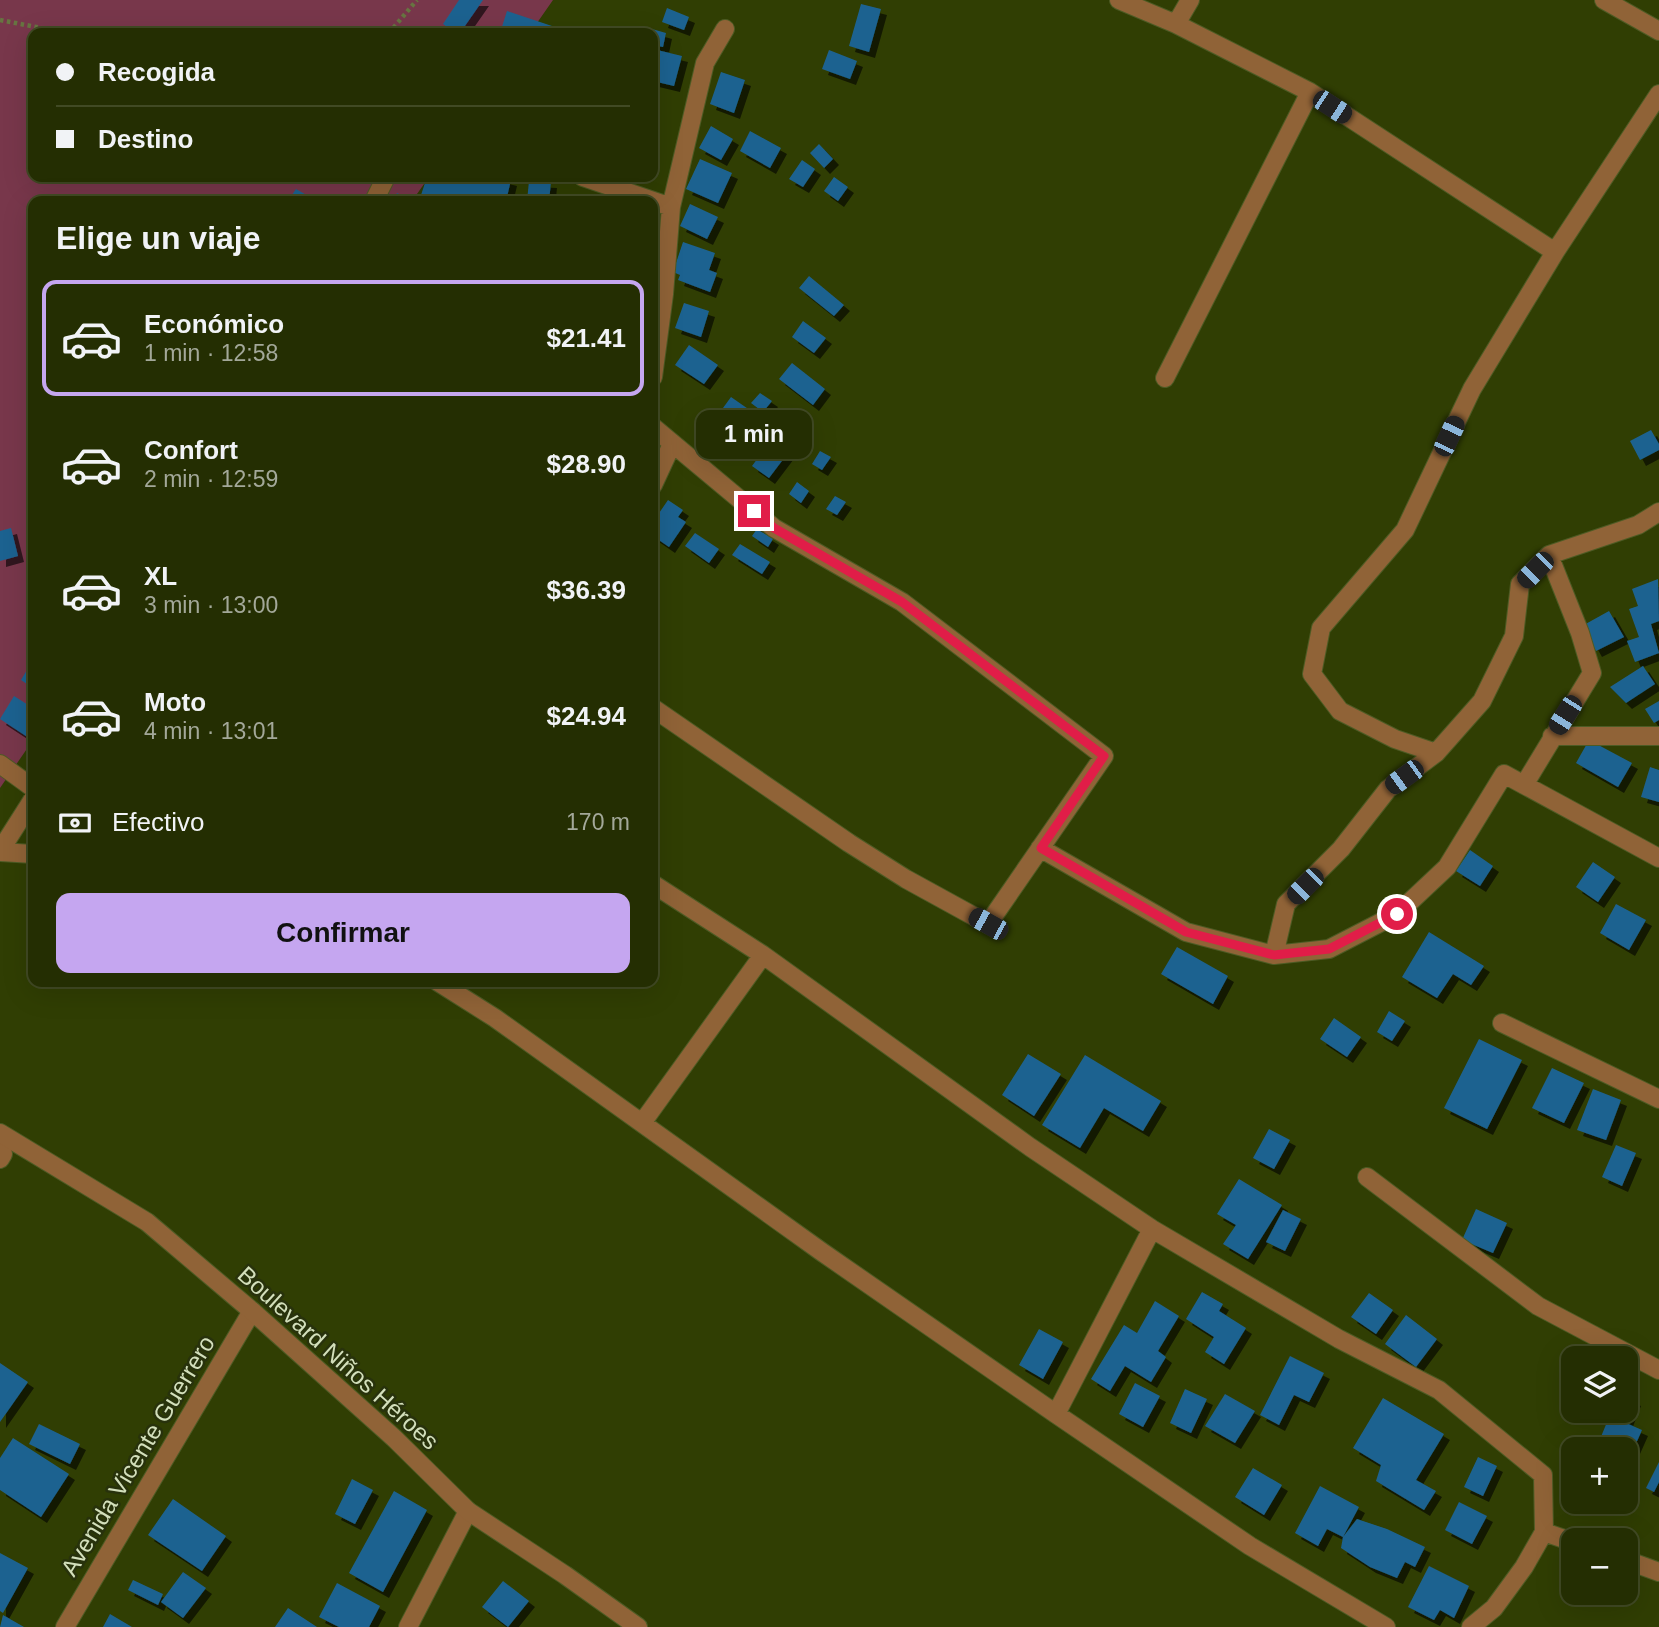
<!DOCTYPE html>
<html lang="es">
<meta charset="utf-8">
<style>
:root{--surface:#242e02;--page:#303a11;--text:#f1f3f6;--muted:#a3a899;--line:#414a24;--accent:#c5a6f0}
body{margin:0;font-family:Arial,sans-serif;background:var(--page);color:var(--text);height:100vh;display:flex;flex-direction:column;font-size:26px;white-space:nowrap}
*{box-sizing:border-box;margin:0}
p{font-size:23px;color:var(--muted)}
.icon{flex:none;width:38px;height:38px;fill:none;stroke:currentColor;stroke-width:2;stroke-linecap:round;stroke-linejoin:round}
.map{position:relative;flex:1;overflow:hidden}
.details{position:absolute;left:28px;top:196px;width:630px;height:791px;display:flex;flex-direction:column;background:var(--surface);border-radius:14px;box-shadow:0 7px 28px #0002,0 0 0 2px var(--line)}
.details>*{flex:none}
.guide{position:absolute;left:28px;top:28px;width:630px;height:154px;border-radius:14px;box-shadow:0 7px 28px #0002,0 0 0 2px var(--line);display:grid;align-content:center;height:154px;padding:0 28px;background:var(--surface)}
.buttons{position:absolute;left:1561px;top:1346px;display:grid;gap:14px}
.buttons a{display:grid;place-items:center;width:77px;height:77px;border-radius:14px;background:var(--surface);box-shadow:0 7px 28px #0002,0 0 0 2px var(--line);font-size:35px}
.end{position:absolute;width:32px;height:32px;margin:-16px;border:9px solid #e11d48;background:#fff;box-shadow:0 0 0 4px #fff}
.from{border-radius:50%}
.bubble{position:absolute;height:49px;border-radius:14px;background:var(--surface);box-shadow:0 7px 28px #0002,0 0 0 2px var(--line);font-size:23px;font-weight:700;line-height:49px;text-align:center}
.car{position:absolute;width:21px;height:42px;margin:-21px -10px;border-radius:9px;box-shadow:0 0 5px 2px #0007;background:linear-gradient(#222 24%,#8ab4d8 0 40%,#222 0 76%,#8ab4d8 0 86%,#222 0)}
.guide b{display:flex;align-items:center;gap:24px;height:66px;font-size:26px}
.guide b+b{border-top:2px solid var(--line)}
.guide i{width:18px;height:18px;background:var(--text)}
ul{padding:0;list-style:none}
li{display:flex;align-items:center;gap:21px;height:116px;margin:0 14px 10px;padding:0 14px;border:4px solid transparent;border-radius:14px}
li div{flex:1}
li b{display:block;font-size:26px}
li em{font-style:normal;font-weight:700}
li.active{border-color:var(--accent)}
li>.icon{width:63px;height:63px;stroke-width:1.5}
h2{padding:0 28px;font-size:32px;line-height:84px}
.pay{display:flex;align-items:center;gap:18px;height:77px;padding:0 28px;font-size:26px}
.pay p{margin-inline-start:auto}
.button{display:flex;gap:14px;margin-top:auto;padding:14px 28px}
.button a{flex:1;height:80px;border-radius:14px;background:var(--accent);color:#111;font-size:28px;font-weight:700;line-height:80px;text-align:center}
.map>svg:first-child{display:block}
.green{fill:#78374b}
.building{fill:#1d6290;filter:url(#shadow)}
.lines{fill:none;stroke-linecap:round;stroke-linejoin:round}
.minor-casing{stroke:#4d5b24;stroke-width:20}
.tertiary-casing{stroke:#4d5b24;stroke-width:20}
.path{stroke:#677441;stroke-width:4.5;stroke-dasharray:3.5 3.5;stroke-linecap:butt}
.minor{stroke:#906337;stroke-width:18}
.tertiary{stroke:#906337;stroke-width:18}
.route{stroke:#e11d48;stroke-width:9}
.labels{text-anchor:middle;stroke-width:5;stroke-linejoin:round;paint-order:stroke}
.street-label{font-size:24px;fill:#d3dfbb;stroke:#28320c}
</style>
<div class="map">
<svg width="1659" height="1627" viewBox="0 0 1659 1627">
<defs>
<filter id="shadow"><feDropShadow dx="6" dy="6" stdDeviation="0" flood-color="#0009"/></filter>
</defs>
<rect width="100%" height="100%" fill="#303e03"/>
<path class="green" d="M0 0H553L530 33H33V177H429L412 201H33V740L0 788Z"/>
<path class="building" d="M459 0H483L460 33H455L443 24Z
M861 4 881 9 869 52 849 46Z
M667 8 689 17 684 30 662 22Z
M507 11 558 28 556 33H500Z
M652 29 666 33 663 47 653 45Z
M653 49 682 56 674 86 653 81Z
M829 50 857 61 850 79 822 69Z
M721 72 745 80 734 113 710 104Z
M711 126 733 139 721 160 699 148Z
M750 131 781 148 770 168 740 151Z
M819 144 833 159 824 168 810 153Z
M700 159 732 173 718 203 686 189Z
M802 160 815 169 803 187 789 179Z
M427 177H499L511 180 506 201H419Z
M834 177 848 187 838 201 824 191Z
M529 181 551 182 549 201H527Z
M296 189 317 201H288Z
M397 193 409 199 408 201H393Z
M690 204 718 217 707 239 680 226Z
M683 242 715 253 709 270 717 273 710 292 678 280 680 275 673 272Z
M809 276 844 305 834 316 799 288Z
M684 303 709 311 701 337 675 328Z
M803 321 826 338 814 353 792 337Z
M689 345 718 365 704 384 675 365Z
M792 363 825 389 813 405 779 379Z
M760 393 772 401 763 412 751 403Z
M731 397 754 413 730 446 707 430Z
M780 428 797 441 769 478 752 466Z
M1651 430 1659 444V450L1640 460 1630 441Z
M820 451 831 457 822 470 812 464Z
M797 482 809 491 801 503 789 494Z
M835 496 846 502 837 515 826 509Z
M668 500 683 510 678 517 686 522 669 547 653 536V522Z
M11 528 18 556 0 561V531Z
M757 529 773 539 768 547 752 536Z
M695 533 719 549 709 563 685 546Z
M740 544 770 562 762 574 732 555Z
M1658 579 1659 621 1651 624 1659 653 1635 662 1627 641 1639 637 1629 609 1638 606 1632 589Z
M1609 611 1624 637 1596 651 1582 626Z
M33 660V688L21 680Z
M1643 666 1655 684 1626 703 1610 687Z
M14 696 33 708V731L29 738 0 719Z
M1659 701V720L1654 723 1645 709Z
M1589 740 1632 763 1618 787 1576 763Z
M1650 767 1659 770V802L1641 797Z
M1470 850 1493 866 1480 886 1456 871Z
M1593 862 1615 877 1598 902 1576 887Z
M1616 904 1646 920 1629 950 1600 933Z
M1429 932 1484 966 1471 985 1453 974 1437 998 1402 977Z
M1177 947 1228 976 1213 1004 1161 974Z
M1389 1011 1405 1021 1392 1041 1377 1032Z
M1334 1018 1361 1037 1347 1057 1320 1039Z
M1479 1039 1522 1060 1487 1129 1444 1108Z
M1028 1054 1061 1074 1034 1116 1002 1095Z
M1085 1055 1161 1101 1143 1131 1104 1108 1080 1148 1042 1125Z
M1552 1068 1584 1083 1564 1123 1532 1108Z
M1593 1089 1621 1100 1606 1140 1577 1130Z
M1269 1129 1290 1140 1274 1169 1253 1158Z
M1616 1145 1636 1153 1622 1186 1602 1177Z
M1239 1179 1282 1205 1248 1259 1223 1244 1236 1225 1217 1214Z
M1476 1209 1507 1223 1493 1253 1462 1240Z
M1283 1210 1301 1219 1285 1251 1266 1242Z
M1202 1292 1223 1304 1219 1311 1246 1328 1224 1364 1205 1352 1214 1337 1186 1319Z
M1369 1293 1393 1310 1376 1334 1351 1317Z
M1155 1301 1179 1316 1158 1351 1166 1357 1151 1382 1125 1366 1110 1391 1091 1379 1124 1325 1137 1333Z
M1406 1315 1437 1339 1416 1367 1385 1344Z
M1039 1329 1063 1342 1043 1379 1019 1365Z
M1290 1356 1324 1373 1309 1402 1294 1395 1279 1425 1260 1415Z
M0 1363 28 1382 0 1422Z
M1135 1383 1160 1396 1143 1427 1119 1414Z
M1185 1389 1207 1399 1191 1433 1170 1423Z
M1225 1394 1255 1411 1235 1443 1205 1426Z
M1626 1396 1635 1400 1626 1423 1642 1430 1630 1457 1626 1456V1449H1609L1598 1444 1612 1410H1626Z
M1383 1398 1444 1434 1416 1480 1436 1491 1424 1510 1376 1481 1381 1465 1353 1448Z
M39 1424 80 1444 70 1464 29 1444Z
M13 1438 69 1474 41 1517 0 1490V1458Z
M1478 1457 1497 1466 1483 1496 1464 1487Z
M1659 1462V1482L1654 1492 1646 1488Z
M1253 1468 1282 1485 1264 1515 1235 1497Z
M352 1479 373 1490 355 1524 335 1514Z
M1320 1486 1359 1507 1343 1537 1327 1529 1318 1546 1295 1533Z
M394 1491 427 1510 383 1592 349 1573Z
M173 1499 226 1536 202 1571 148 1535Z
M1459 1502 1487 1516 1472 1544 1445 1530Z
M1357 1519 1387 1529 1425 1547 1415 1567 1405 1562 1397 1578 1370 1567 1341 1548 1343 1537Z
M0 1553 28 1568 3 1613 0 1611Z
M1429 1566 1469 1586 1454 1618 1440 1610 1434 1620 1408 1607Z
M183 1572 206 1588 183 1618 161 1602Z
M133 1580 163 1594 158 1605 128 1590Z
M503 1581 529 1601 508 1627 482 1607Z
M337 1583 380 1606 369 1627H339L319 1617Z
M288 1608 317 1627H275Z
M110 1614 132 1627H103Z
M3 1615 24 1627H0Z"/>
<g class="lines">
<defs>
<path id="minor" d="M1119 0 1176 24
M1190 0 1176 24 1310 92
M1604 0 1659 31
M583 177 671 207
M374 201 386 177
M653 377 664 294 671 207 705 63 725 29
M1165 378 1310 92 1555 252
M653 427 774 528 902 602 1104 756 988 924 906 879 849 843 653 708
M653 485 672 444
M1552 736H1659
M1436 753 1395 739 1340 711 1312 674 1321 628 1405 530 1472 389 1555 252 1659 94
M0 764 33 788
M1524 785 1592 673 1580 633 1549 555
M1040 848 1186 932 1274 955 1329 949 1397 914 1447 867 1504 774 1659 858
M0 851 33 799
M0 852 33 854
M653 884 763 955 1030 1147 1152 1229 1339 1339 1439 1390 1543 1475 1544 1532 1524 1567 1494 1608 1471 1627
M1274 955 1286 904 1341 849 1388 789 1436 753 1482 701 1514 636 1520 584 1549 555 1638 525 1659 512
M438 982 495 1018 822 1252 1056 1414 1250 1546 1386 1627
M1502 1023 1659 1099
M642 1123 763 955
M0 1142 3 1154 0 1159
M1367 1177 1538 1306 1659 1370
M1056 1414 1152 1229
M1544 1532 1573 1542
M1626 1560 1659 1572
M65 1627 252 1311
M408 1627 468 1511"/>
<path id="tertiary" d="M0 1133 147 1222 252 1311 394 1438 468 1511 565 1575 638 1627"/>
</defs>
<use href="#minor" class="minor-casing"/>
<use href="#tertiary" class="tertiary-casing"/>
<path class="path" d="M0 20 67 33
M389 33 417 0"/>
<use href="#minor" class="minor"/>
<use href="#tertiary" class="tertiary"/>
</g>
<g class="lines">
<path class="route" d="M754 511 774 528 902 602 1104 756 1041 848 1186 932 1274 955 1329 949 1397 914"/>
</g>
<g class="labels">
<g class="street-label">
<text transform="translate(338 1358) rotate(42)" y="8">Boulevard Niños Héroes</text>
<text transform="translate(138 1456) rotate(-59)" y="8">Avenida Vicente Guerrero</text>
</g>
</g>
</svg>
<div class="buttons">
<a><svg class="icon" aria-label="layers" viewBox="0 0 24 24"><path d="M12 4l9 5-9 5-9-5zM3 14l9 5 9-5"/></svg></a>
<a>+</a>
<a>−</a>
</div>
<i class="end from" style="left:1397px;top:914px"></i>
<i class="end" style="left:754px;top:511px"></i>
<div class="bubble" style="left:696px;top:410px;width:116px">1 min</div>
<i class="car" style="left:1332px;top:107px;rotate:123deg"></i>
<i class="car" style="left:1449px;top:436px;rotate:25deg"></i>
<i class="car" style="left:1535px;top:570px;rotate:225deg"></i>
<i class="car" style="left:1565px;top:715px;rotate:212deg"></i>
<i class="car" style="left:1404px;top:777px;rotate:234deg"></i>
<i class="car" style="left:1305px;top:886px;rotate:225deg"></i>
<i class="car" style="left:988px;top:924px;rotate:299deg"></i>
<div class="guide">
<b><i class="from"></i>Recogida</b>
<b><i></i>Destino</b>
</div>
<section class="details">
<h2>Elige un viaje</h2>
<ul>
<li class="active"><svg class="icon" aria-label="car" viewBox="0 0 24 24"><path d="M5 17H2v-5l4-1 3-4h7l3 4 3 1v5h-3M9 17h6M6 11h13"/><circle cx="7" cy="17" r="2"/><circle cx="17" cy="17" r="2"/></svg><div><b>Económico</b><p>1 min · 12:58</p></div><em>$21.41</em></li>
<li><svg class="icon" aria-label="car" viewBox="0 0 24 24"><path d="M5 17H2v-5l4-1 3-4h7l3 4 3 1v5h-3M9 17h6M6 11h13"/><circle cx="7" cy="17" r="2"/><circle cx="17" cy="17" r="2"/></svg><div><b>Confort</b><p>2 min · 12:59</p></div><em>$28.90</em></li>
<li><svg class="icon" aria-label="car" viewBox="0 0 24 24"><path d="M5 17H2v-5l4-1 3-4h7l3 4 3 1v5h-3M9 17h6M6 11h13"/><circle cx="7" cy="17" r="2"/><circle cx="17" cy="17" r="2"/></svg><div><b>XL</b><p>3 min · 13:00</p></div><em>$36.39</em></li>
<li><svg class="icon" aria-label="car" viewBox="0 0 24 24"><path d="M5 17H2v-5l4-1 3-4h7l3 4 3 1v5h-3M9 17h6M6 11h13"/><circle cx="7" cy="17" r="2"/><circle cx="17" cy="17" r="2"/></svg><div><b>Moto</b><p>4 min · 13:01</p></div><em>$24.94</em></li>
</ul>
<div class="pay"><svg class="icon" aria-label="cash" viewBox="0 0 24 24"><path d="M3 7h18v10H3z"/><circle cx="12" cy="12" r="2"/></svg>Efectivo<p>170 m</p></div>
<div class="button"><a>Confirmar</a></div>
</section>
</div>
